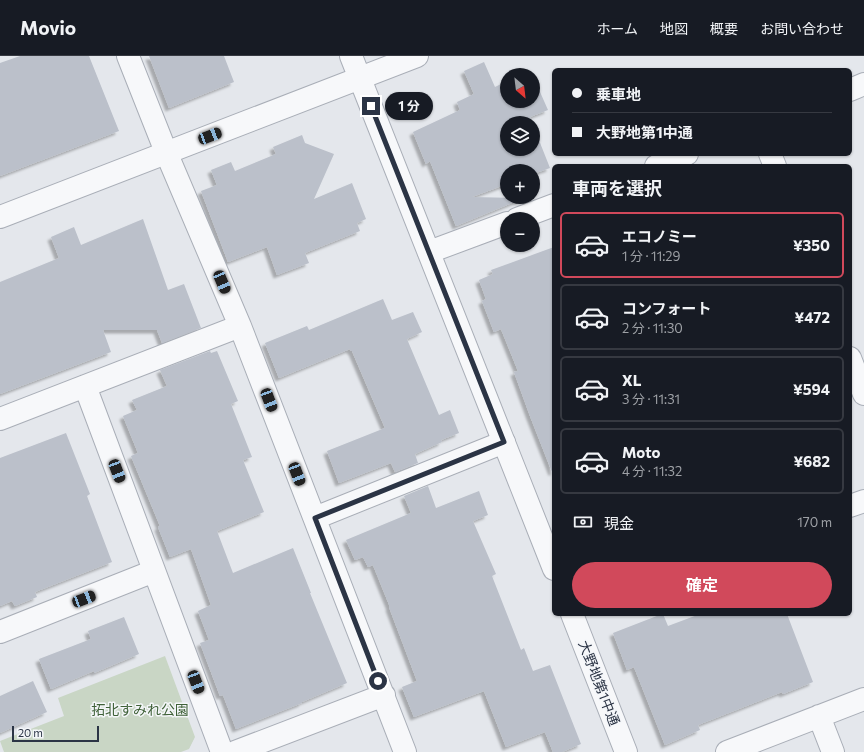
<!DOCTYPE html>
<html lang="ja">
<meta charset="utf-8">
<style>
:root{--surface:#171b24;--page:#242831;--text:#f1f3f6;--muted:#9ea1a6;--line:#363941;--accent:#d1495b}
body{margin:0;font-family:Commissioner,"Noto Sans JP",sans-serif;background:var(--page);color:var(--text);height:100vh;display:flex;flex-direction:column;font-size:15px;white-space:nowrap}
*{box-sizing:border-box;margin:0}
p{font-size:13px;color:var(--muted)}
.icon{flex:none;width:22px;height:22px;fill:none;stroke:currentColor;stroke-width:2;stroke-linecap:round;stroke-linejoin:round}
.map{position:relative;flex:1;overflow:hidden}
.sheet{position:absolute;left:552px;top:108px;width:300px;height:452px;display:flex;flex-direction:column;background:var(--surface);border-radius:6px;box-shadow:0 1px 3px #0004}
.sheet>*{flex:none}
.top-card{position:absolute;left:552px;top:12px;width:300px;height:88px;border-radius:6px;box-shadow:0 1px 3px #0004;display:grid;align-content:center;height:88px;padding:0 20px;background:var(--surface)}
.needle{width:26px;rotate:152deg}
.controls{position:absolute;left:500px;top:12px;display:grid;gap:8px}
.controls a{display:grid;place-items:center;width:40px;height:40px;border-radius:50%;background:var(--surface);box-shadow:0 1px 3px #0004;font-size:20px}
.scale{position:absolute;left:12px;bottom:10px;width:87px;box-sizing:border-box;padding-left:4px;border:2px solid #2b3445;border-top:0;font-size:11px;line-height:14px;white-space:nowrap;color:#2b3445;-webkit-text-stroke:3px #f4f6f9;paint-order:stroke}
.end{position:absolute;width:18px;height:18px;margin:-9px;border:5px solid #2b3445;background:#fff;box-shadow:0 0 0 2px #fff}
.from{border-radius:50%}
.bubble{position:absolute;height:28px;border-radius:14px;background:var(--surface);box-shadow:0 1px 3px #0004;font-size:13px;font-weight:700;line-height:28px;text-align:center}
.car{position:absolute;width:12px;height:24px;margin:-12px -6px;border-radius:5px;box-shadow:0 0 3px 1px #0007;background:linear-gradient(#222 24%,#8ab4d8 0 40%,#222 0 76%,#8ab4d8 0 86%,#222 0)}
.top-card b{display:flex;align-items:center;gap:14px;height:38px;font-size:15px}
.top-card b+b{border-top:1px solid var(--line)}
.top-card i{width:10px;height:10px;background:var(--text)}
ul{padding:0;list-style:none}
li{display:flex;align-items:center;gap:12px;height:66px;margin:0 8px 6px;padding:0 12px;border:2px solid var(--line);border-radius:6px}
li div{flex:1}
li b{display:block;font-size:15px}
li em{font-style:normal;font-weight:700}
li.current{border-color:var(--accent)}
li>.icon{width:36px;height:36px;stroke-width:1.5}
h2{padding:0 20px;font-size:18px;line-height:48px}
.pay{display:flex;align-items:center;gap:10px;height:44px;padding:0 20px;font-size:15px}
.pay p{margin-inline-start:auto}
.action{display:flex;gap:8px;margin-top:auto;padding:8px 20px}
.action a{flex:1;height:46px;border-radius:24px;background:var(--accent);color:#fff;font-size:16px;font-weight:700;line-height:46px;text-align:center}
header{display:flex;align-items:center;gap:24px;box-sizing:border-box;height:56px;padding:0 20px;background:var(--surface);border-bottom:1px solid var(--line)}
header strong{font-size:19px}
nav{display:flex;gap:22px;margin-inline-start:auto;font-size:14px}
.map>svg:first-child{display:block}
.green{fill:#c9d6c5}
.building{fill:#bbc0ca;filter:url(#shadow)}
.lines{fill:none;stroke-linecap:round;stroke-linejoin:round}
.minor-casing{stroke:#a9aeb7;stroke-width:24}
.tertiary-casing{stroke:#a9aeb7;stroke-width:24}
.minor{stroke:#f7f8fa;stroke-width:22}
.tertiary{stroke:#f7f8fa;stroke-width:22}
.route{stroke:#2b3445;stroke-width:5}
.labels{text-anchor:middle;stroke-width:3;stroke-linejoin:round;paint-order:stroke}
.street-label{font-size:14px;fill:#2b3445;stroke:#f4f6f9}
.park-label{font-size:14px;fill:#3f6138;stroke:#f4f6f9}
</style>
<header>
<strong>Movio</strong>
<nav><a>ホーム</a><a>地図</a><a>概要</a><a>お問い合わせ</a></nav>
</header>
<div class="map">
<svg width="864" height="696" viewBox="0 0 864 696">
<defs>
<filter id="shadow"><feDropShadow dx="-3.5" dy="3.5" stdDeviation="1" flood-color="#0004"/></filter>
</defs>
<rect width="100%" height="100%" fill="#e4e7ec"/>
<path class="green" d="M165 600 195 681 189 693 181 696H4L0 685 64 660 58 642Z"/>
<path class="building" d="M20 0H89L119 75 0 120V7Z
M149 0H224L234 26 169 52Z
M484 6 495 31 507 25V45H533V20L548 54 530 61 532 67H507V93H533V69L550 112 533 118V115H507V128L472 141 524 142 456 170 430 105 426 108 413 76 460 54 457 46 474 38 464 15Z
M302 79 305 87 334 98 314 143 352 127 366 163 357 167 360 175 305 197 309 207 277 219 267 191 228 206 201 135 217 129 211 114 231 106 235 115 276 98 273 91Z
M143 163 168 234 184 228 201 272 162 287 157 274H103L111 296 0 338V226L59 202 51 181 74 171 81 189Z
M554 191V416H552L530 360 514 316 518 315 501 273 494 276 482 245 486 243 479 224 493 218 491 214Z
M383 243 392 264 413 256 422 276 407 283 439 359 450 354 459 377 441 384 442 386 415 398 418 407 395 416 391 407 339 427 327 395 385 372 352 295H351L350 293 279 322 265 287 307 270 309 274Z
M210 295 211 297 217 295 238 345 231 348 252 401 243 404 264 456 217 475 233 517 293 492 311 537H310L347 627 302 646V647L236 673 223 639 220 640 200 587 209 584 198 555 211 549 191 493 170 501 158 471 160 470 131 400 138 397 123 360 137 354 132 344 167 330 160 314Z
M66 377 90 438 87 440 112 506 35 536 37 541 15 550 12 545 0 550V402Z
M428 430 436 452 479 435 488 459 473 465 496 518 492 520 521 594 524 592 533 615 550 609 581 688 562 696H553L545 676 506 691 484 635 414 661 402 631 417 625 389 551H390L373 509 368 511 363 501 355 504 346 484 411 457 404 440Z
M662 558H663L668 570 700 558H787L813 626 783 638 782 636 698 669 700 674 665 689 634 611 627 614 613 577Z
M124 561 139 598 94 617V615L51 633 39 603 91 583 88 575Z
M33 625 47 656 0 677V640Z"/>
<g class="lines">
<defs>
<path id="minor" d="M128 0 166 96 240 270 405 696
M850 34 864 28
M770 98 775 110
M656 110 687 98
M517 163 554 149
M429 196 507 167
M850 302 864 338
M85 330 222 696
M0 363 240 270
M850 450 864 445
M315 462 504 386
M0 576 154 515
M819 660 833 696
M235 696 384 639
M727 696 864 643"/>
<path id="tertiary" d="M351 0 554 513
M0 161 417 0
M572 558 626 696"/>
</defs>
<use href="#minor" class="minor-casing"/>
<use href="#tertiary" class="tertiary-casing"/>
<use href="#minor" class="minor"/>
<use href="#tertiary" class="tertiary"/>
</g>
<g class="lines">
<path class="route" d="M371 50 504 386 315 462 378 625"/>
</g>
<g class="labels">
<g class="street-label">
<text transform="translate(599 627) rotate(69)" y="5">大野地第1中通</text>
</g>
<g class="park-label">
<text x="140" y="659">拓北すみれ公園</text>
</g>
</g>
</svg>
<div class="controls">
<a><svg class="needle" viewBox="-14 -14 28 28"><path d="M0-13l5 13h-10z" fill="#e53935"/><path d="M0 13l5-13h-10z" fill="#9ea1a6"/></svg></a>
<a><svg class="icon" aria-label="layers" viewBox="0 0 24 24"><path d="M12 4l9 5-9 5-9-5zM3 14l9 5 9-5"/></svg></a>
<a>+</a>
<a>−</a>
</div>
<div class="scale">20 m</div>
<i class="end from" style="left:378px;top:625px"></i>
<i class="end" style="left:371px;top:50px"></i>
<div class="bubble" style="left:385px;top:36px;width:48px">1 分</div>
<i class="car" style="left:210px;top:80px;rotate:69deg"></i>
<i class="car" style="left:222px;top:226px;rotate:157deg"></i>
<i class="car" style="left:269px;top:344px;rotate:159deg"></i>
<i class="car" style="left:117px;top:415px;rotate:159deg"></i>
<i class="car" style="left:297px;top:418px;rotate:159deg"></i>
<i class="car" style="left:84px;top:543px;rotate:69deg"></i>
<i class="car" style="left:196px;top:626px;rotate:159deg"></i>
<div class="top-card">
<b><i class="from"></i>乗車地</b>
<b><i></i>大野地第1中通</b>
</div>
<section class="sheet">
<h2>車両を選択</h2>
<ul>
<li class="current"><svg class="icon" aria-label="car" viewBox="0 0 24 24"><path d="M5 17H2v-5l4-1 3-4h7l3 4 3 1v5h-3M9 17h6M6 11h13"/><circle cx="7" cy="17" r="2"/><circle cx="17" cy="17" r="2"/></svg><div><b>エコノミー</b><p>1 分 · 11:29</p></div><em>¥350</em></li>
<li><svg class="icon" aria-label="car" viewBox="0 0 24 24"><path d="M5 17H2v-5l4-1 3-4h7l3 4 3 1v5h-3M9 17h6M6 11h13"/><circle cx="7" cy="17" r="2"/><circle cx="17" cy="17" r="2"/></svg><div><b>コンフォート</b><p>2 分 · 11:30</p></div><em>¥472</em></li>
<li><svg class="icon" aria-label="car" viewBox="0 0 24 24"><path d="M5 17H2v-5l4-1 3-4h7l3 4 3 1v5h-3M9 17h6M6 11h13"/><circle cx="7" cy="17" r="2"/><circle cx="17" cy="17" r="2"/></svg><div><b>XL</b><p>3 分 · 11:31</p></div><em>¥594</em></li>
<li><svg class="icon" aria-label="car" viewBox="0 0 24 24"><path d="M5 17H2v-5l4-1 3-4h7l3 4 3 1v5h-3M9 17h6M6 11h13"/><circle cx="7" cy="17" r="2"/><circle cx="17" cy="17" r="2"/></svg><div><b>Moto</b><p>4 分 · 11:32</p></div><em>¥682</em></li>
</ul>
<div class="pay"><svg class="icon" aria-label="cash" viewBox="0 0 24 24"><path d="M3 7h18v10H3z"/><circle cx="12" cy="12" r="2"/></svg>現金<p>170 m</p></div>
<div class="action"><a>確定</a></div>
</section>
</div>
